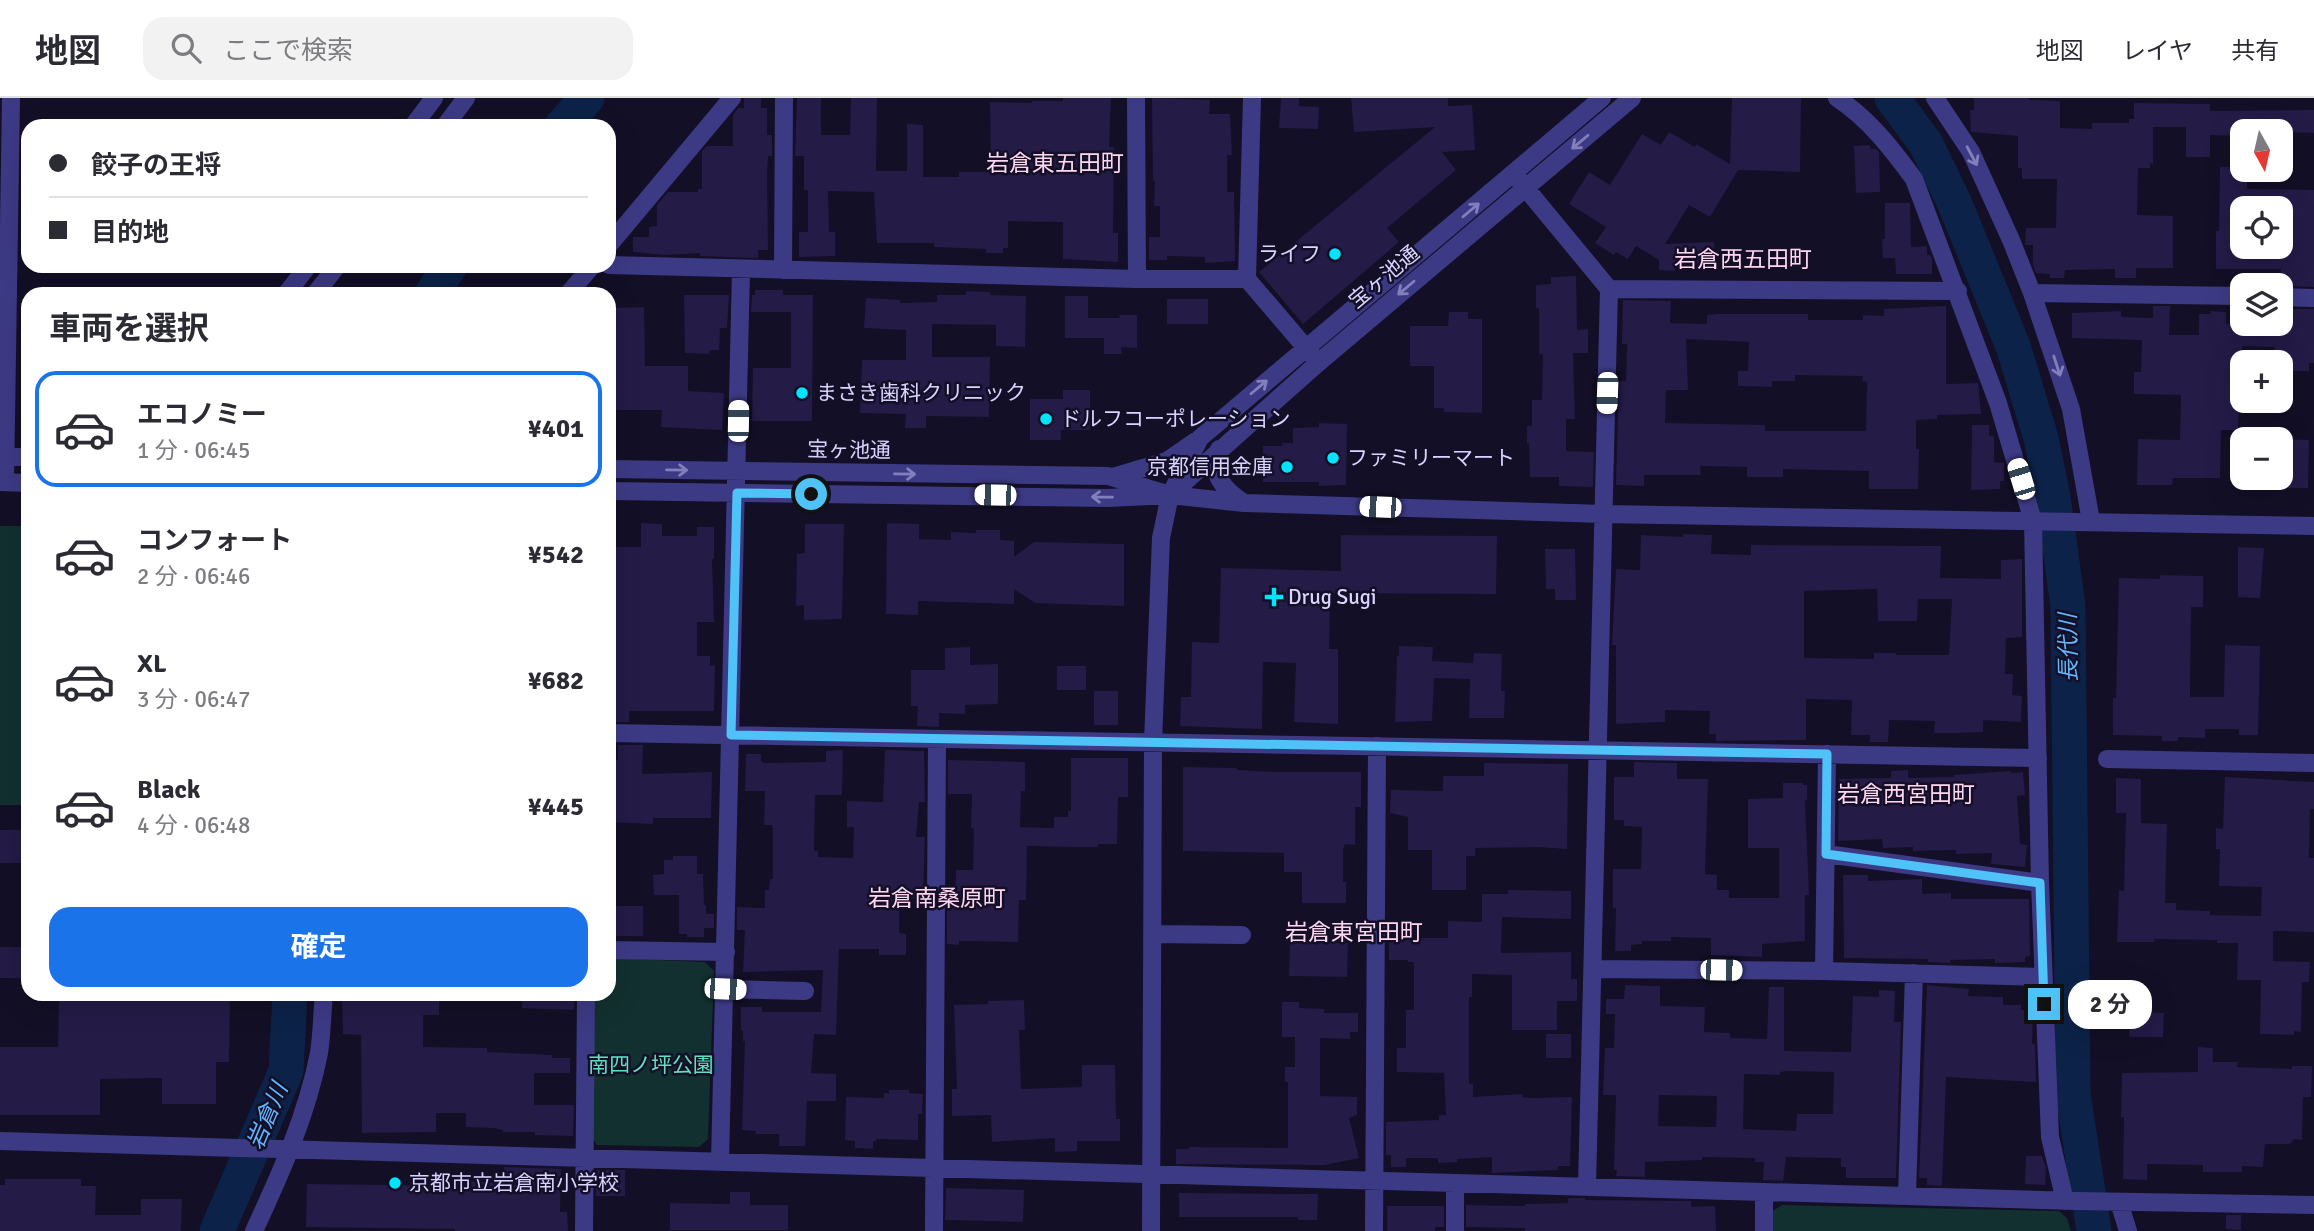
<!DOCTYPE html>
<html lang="ja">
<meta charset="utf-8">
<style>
:root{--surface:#fff;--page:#f2f2f3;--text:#2b2b33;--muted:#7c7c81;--line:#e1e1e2;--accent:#1a73e8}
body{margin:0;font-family:Signika,"Noto Sans JP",sans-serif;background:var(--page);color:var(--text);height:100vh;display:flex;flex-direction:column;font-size:26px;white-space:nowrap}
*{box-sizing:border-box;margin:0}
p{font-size:23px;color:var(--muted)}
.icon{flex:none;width:38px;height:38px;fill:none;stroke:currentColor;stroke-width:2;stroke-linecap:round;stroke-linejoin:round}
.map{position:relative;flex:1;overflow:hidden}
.panel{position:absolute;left:21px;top:189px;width:595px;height:714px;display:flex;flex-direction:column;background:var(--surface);border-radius:21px;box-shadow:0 7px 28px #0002}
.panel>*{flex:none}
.guide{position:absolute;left:21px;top:21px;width:595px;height:154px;border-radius:21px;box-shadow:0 7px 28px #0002;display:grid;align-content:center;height:154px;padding:0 28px;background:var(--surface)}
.needle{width:46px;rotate:172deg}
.tools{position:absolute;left:2230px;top:21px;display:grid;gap:14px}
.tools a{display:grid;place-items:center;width:63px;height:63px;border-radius:14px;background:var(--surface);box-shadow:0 7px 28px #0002;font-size:35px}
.end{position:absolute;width:32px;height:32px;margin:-16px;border:9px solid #4fc3f7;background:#111;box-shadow:0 0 0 4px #111}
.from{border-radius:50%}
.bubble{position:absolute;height:49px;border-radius:21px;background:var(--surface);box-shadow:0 7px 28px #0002;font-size:23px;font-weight:700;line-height:49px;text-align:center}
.car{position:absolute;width:21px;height:42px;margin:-21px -10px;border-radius:9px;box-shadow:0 0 5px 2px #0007;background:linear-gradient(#fff 24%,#345 0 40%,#fff 0 76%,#345 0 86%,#fff 0)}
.guide b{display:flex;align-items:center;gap:24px;height:66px;font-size:26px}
.guide b+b{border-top:2px solid var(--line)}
.guide i{width:18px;height:18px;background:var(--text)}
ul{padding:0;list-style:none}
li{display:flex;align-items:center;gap:21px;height:116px;margin:0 14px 10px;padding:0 14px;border:4px solid transparent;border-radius:21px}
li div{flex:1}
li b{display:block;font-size:26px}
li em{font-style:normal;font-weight:700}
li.active{border-color:var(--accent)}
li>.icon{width:63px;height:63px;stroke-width:1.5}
h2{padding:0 28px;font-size:32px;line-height:84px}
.primary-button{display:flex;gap:14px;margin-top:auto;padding:14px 28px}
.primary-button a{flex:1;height:80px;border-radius:21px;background:var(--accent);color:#fff;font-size:28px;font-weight:700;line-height:80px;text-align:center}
header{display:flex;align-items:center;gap:42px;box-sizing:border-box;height:98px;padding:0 35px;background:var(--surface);border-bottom:2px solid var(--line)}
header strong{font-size:33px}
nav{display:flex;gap:38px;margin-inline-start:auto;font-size:24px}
.search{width:490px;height:63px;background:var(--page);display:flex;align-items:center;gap:18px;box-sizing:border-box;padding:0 24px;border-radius:21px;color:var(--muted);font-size:26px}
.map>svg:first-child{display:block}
.green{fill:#12302f}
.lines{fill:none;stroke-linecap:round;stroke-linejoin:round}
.river{stroke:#0c2248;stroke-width:35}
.building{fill:#241b47;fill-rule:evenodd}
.minor{stroke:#3d3a85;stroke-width:18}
.oneway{stroke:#837fbc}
.route{stroke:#4fc3f7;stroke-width:9}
.poi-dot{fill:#00e5ff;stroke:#130f26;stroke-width:2.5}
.labels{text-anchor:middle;stroke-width:5;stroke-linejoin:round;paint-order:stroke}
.poi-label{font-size:21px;fill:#d9d4ff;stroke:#130f26;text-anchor:start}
.street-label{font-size:21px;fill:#d9d4ff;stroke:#130f26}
.park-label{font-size:21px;fill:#5fe0c0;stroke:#130f26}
.neighbourhood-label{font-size:23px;fill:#ffd6f0;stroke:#130f26}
.water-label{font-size:23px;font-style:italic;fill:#62b6ff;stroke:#130f26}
</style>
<header>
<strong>地図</strong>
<div class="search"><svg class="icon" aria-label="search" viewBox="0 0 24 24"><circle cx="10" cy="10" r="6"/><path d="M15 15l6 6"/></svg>ここで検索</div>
<nav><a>地図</a><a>レイヤ</a><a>共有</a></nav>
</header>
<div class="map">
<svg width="2314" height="1133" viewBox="0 0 2314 1133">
<rect width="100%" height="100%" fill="#130f26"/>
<path class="green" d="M0 428H28V707H0Z
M609 860 705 864 714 873 708 1041 699 1049 597 1047 591 1038 593 896H609Z
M1782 1107 2059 1113 2067 1120 2071 1133H1773V1113Z"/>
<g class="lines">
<path class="river" d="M1892 0 1926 46 1954 104 2013 248 2041 340 2053 399 2068 508 2073 996 2094 1133
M562 28 587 0
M432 196 450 168
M217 1133 286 973 290 896"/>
</g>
<path class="building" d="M744 0H761V10H767V37H772V58H768L767 75 768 152H758V160L700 158V155L664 157 633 154V139H649V129L657 128V107L668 94H698V91H702V53L707 48H733V17L738 10H744Z
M797 0H821V37H850L851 0H877L876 73H907V26L923 27V79H959V74H991L990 4 1032 5V3H1063V0H1111L1109 49H1114L1113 135H1118V164L1063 161V124L1008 123V150H1003V155H986V151L934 149V145H877L874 94 828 93 829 134H835V158L799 159V134H808V92H804V58H795Z
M1152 0 1210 2 1209 16H1230L1232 57H1227V94H1234L1235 163 1205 165V159L1167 158V162H1149V139H1160V108H1154L1155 83H1153Z
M1281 0H1299V8L1319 9 1318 31 1279 30Z
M1351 0H1448V8L1472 7 1475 52 1442 54 1456 72 1387 130 1399 144 1303 226 1259 174 1435 29 1354 34Z
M1732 0H1801L1800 74 1738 72 1710 119 1689 107 1665 146 1714 144V161L1703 162V167L1675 168V173L1659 172V162L1636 148 1628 161 1616 154 1614 157 1595 145 1606 129 1569 106 1589 74 1610 87 1642 36 1661 47 1669 34 1695 49 1696 46 1730 66Z
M1974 0H2029V2L2060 3V30L2092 31V25H2129V21H2134V5L2210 6V13L2314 12V35L2242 33V38L2210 37V59H2186V29H2153V66L2150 65V70H2138L2137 117 2173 118V170H2136V180H2115V171L2065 172 2064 180H2050V176L2036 175 2033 167V147H2025L2026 130H2056L2057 81H2022V70H2018V38L1971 34 1970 12H1974Z
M1870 47V51H1876L1879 54 1880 94 1856 95 1854 48Z
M2220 69H2242V72H2247V91L2314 92V189L2288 188V176H2281V171H2216V133H2219ZM2242 110H2280L2282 149H2242Z
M1885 105H1910L1911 149 1927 148V157H1930L1932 160V176H1896L1895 160H1883L1882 141H1885Z
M1576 178 1577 232 1588 231V255H1573L1575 321H1566V353L1594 354 1593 388 1591 389 1559 388V379H1530L1529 345H1527V328H1532V302H1542L1543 256H1539V210H1536V187L1551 186V179Z
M755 192H783V197H813L812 323H752L753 270H791V214H751L752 197H755Z
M966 193 990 194V197L1026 198 1025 249 996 248V227L932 226V259H990L989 319 926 318V330H905L906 316 860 315 862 262H906V232L864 230 866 200 900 202V205L937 204V197H966Z
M684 197H729L727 230H720L719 252H710L709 256 685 255Z
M1065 198H1088V220H1120L1119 217H1137V250L1121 249 1122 256H1104V240H1065Z
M1167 201H1208V226H1167Z
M1623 202 1671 203 1670 225 1707 226V217L1717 216H1808V222H1863V217L1884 218V211L1946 208V286L1978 285 1981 316 1937 317V321L1916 322V351H1919L1918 391H1869V373L1783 371V379H1747V369L1700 368 1701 377H1644V388L1616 387 1619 283H1626L1627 246H1622ZM1686 241 1749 244 1748 273H1738V288L1772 289V283H1795V277L1863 278 1862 283 1867 284 1866 333H1765V327L1665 325 1666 292H1688Z
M2153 208H2170L2169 237H2199V216H2211L2210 213 2226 214V226H2280V211H2314V265H2309V273H2280V264H2275V249L2242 248 2238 332H2221L2220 380H2173L2172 387H2137L2138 341 2180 342 2181 297 2134 296V274H2141L2142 242 2072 240V215L2121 213V219L2153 220Z
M644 209 645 268H688V293L724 295 722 332 661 329 662 312H609V210Z
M1449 214H1468V221H1482V315L1444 314V310H1434V268H1410V228H1448Z
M1063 292H1090V332H1061V342H1030V301H1063Z
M1319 325 1347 326 1346 387 1319 388V384H1263V348H1282V345H1293V330L1319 329Z
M1972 327H1989V338H1994V364L2004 365V383H2000V391L1971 392Z
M2280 341 2309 342 2308 390H2280Z
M641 425 662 426V438H697V429H714V461H712L714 524H697V558H710V568L715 567 714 613H629V624H609V449H641Z
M887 425 919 426V441L951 442V434L976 435V432H1000V442L1014 443V459L1034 444 1124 446V508L1035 505 1014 491V506L918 503V517L886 516Z
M805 426H844L842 521 804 522V507L796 508 797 456 805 455Z
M1683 436 1712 437 1711 456 1751 457V447L1941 448 1940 480 2001 481V462L2022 461V539L2006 540 2005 576H2013L2012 597 2022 598 2021 624 1983 622V634L1960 635H1934L1935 623 1889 622 1888 644H1870V637H1851L1852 602 1806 601V642L1716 643V636H1709L1710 613 1665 612V624L1616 626V547H1612L1616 471 1640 472 1641 437 1683 439ZM1877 491 1878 523H1917L1918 501H1952L1949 557H1896V555H1874V561L1804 560V493Z
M1341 437 1497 438 1496 496 1330 495 1329 551H1338V626L1294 624 1296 565 1263 564 1262 631 1180 628 1181 599H1191L1192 544 1219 545 1221 470 1341 473Z
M2238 449 2264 450 2260 500 2238 499Z
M1545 451H1575L1576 502H1555V491H1546Z
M2160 477 2203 478V509H2191L2190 599H2224L2225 547 2260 548 2258 637H2239V631H2205V640L2178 639V643H2162V638L2113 637V600H2116L2119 480 2160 481Z
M1399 548 1433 549 1432 563 1473 565 1474 555 1502 556 1501 593H1505L1504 620H1469L1470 581 1434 580 1432 623 1395 624 1397 558H1399Z
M970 549V567L998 566V604L997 606 965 607V616L939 615V629L917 628 918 608H911V572H945V550Z
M1057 568H1086V592H1057Z
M1094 593H1118V627H1094Z
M618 647H643L642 676 712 674 711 720H653V726L609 724V662H618Z
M843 652 842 697H815L814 753H818V759L853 760 854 729H847V703L883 704 885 652 924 653 925 704H919L916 739H925L923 800H899V835L906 836V857H879V851H839L836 937 814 936 811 975 836 976V1003H807L805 1048H779V1036H755L756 1033 742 1032 745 943H743V933L741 932V909H762V914H821L823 872 743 874 745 832H737V809L765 810V792H769L770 781H773V735L772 727H764L765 693H745L746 656H761V663L764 665 826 664V653Z
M1071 660H1128V699H1118L1117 746H1098V749H1073L1027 748 1026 802H1019L1018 844 968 843H959V847L947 846V809H955L956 772H973L974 730H971L972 696H948V662L1025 664V693H1021L1020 729 1054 730V719H1068V713H1071Z
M1634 664 1677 665V681H1708L1705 776 1717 777V792H1729V800H1779V750H1748V701L1783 700V685H1803V687H1807V702L1805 703 1809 797H1805V843L1762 846V859L1711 857V840L1671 839V843H1642V846L1631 847V853H1615L1616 810H1613V771H1641L1642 729 1624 728V722H1614V679H1634Z
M1484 665 1568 666 1567 751 1538 749 1475 750V758H1466V792H1432V752H1408V719L1390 715 1391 692 1443 693V678H1484Z
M1183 669 1237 670V672L1278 674H1361V709H1355V747L1345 746 1343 751V784H1346V805H1302V774H1284V755L1183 753Z
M1908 672V680L1954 679V677L2011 673V675L2023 674 2025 697 2017 698 2020 746 2027 747 2025 769 1991 766 1992 755 1956 756V752L1913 753V749L1883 750 1882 741 1838 743 1839 681 1891 680V673Z
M2225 679 2314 684V711H2310L2309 760H2314V834L2273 833V863L2310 864 2309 884H2302L2301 934 2294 933V937L2260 936 2261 882H2237L2238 845H2217V842L2154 841V844H2117L2119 792 2124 793 2126 715H2116V680L2141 681V725L2167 726 2165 805H2176V812L2210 813V817L2261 818 2262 789 2219 788 2220 751H2216V730L2223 731Z
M0 732H28V765H0Z
M673 758H697V776H703L704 807H706V816H714V830H704V839H687V836H679V797H654L653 777 664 776V762H673Z
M1843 777H1868V783L1922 781V796L1951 795V801H2029L2030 858 2025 859V864L1995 865V861L1950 862V865L1928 864V861L1844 860Z
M1508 792 1571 793V821L1502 819 1501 855 1571 854V881H1577V903H1557V932H1512V877L1472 876V899H1469V986H1473V999L1522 996V999L1531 1000 1572 999 1570 1068H1558V1072L1492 1075V1059L1457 1061V1064L1438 1065V1060H1406V1069H1391V1057H1386V1024L1439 1022V1017H1446L1444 975 1397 974V950H1406V912H1414V864H1408V862H1389V840H1448V823L1482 824V796H1508Z
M609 808H643V838H609Z
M1290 845H1348L1347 879 1289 878Z
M0 849H28V880H0Z
M1625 887 1660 888V908L1705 909 1704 934 1730 935V940L1767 941 1769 889H1784V953L1851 954 1853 898 1879 899V892L1895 893 1894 924H1901L1896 1080H1846V1069H1841V1060L1786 1059 1783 1083 1763 1082 1764 1064H1755V1060L1702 1059V1062L1645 1064V1079L1616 1078 1617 1072H1614L1616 997H1603L1605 950H1614L1615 916H1606V901H1624ZM1787 973 1834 974 1833 1016H1797L1796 1033 1743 1031 1744 976 1780 977V974ZM1659 997 1717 998 1716 1029 1658 1028Z
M1927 887 1969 891 1968 898 2003 899V907H2021V912H2033L2032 946H2035L2036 984 1946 979 1942 1088 1927 1087V1080H1919Z
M67 896H230L229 964H216V1006H162V980L100 981V1017H0V949H58L59 902H67Z
M342 896H439V917H423V949L487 950V954L552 957V960H570V975H534V1007H574L573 1038 535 1037V1034H503V1032L493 1030 466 1029V1015H436V1034L362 1035 361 937 343 936Z
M522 896H575L574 912 522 910Z
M1024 902 1025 932H1019L1021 991 1082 989V967H1115L1116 1021H1120V1043H1077V1053L1055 1054V1040L992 1044 991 1017 952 1018V991H957L954 907 988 906V903Z
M1282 904H1299V910L1324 911V915H1358V934H1350V941L1320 940V998L1357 999V1017L1349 1020 1359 1060 1325 1067 1176 1066V1051H1189V1049L1288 1050V984H1285V969H1295V939H1282Z
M2130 914 2164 915 2163 939H2129Z
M1546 936H1571V960H1546Z
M2198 949 2213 950V964H2238L2237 969 2292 971V968H2312L2311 999H2303L2302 1042 2294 1041 2290 1046H2265L2263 1069 2242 1068V1074H2203V1067L2147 1066V1082L2123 1081 2124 1019H2121L2122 975 2198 974Z
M889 992H909V995L923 996 922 1016H918V1042L876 1041V1043H873V1051L855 1050V1043L845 1042 846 999 884 1000V995H889Z
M2026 1058H2042L2046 1070 2045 1087 2025 1086Z
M504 1069 561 1071 560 1114H567L568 1133H455V1131L306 1129 307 1086 455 1088 456 1084H503Z
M596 1072H625V1098H596Z
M5 1081H81V1088H96L95 1117H141V1101H182L181 1133H0V1087H5Z
M946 1090 1024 1092 1023 1124 945 1122Z
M730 1094H750V1107H788V1132H670V1105L730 1106Z
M1179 1095 1318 1096 1317 1122H1298V1119H1179Z
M1568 1100H1585V1102L1691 1103V1109L1715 1108 1716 1133H1525V1130L1466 1129V1107L1525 1108V1106L1568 1105Z
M1387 1108H1444V1129H1435V1133H1387Z
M2226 1117H2241V1132L2226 1131Z"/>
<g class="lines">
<path class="minor" d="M1136 0 1137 181
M1837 0C1869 21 1892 51 1914 81L1998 305 2033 423 2040 785 2050 1039 2065 1103
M1935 0 1971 54 2011 142 2032 195 2071 311 2091 423
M413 28 434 0
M445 28 466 0
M1519 82 1609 191 1587 1089
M609 147 732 0
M609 167 1137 181H1247L1312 257
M783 172 784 0
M1247 181 1252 0
M1609 191 1958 193
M2032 195 2242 198
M286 196 308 168
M315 196 337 168
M568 196 592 168
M2280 199 2314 200
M1219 351C1209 376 1224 392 1244 405
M0 358 28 359
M609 371 1108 378 1170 397 1244 405 1604 416 2314 428
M1113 379 1167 363 1196 343
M0 384 28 385
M5 384 11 0
M609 393 1108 400 1170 397 1318 265 1632 0
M609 635 2038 660
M2107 661 2314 665
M1826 756 2040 785
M1152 836 1242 837
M609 852 726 854
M1593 871 1824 873 2043 879
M1824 873 1827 656
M725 891 805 893
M0 1043 2077 1103 2314 1107
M720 1064 741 172
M1907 1098 1914 875
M2119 1104 2128 1133
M254 1133C280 1077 307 1017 319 955 322 936 322 916 324 896
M584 1133 586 896
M934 1133 937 641
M1151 1133 1153 644 1161 440 1170 397 1200 340 1602 0
M1374 1133 1377 648
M1455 1133V1085
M1764 1133V1094"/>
</g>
<defs><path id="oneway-shaft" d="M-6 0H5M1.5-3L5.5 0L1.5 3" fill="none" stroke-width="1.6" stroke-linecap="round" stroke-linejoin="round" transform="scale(1.75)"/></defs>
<g class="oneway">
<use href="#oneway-shaft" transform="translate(1580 44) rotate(140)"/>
<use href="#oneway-shaft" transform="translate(1972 58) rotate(62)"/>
<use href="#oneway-shaft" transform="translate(1471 112) rotate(-40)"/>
<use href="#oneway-shaft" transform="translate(1406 190) rotate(140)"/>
<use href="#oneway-shaft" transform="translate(2057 268) rotate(72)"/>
<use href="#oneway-shaft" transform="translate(1259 289) rotate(-40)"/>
<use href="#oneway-shaft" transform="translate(677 372) rotate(1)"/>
<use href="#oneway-shaft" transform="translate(905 376) rotate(1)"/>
<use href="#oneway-shaft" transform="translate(1102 399) rotate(-179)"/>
</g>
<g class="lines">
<path class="route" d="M811 396 737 395 731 637 1827 656 1826 756 2040 785 2044 906"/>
</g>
<g class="poi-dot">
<circle cx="1335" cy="156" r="7"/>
<circle cx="802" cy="295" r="7"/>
<circle cx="1046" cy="321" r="7"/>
<circle cx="1333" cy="360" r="7"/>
<circle cx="1287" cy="369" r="7"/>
<path d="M1270.5 488.5h7v7h7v7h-7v7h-7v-7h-7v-7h7z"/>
<circle cx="395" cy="1085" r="7"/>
</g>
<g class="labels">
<g class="poi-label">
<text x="1321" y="163" text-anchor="end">ライフ</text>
<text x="816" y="302">まさき歯科クリニック</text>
<text x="1060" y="328">ドルフコーポレーション</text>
<text x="1347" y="367">ファミリーマート</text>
<text x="1273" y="376" text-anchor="end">京都信用金庫</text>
<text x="1288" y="506">Drug Sugi</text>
<text x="409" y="1092">京都市立岩倉南小学校</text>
</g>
<g class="street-label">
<text transform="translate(1384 179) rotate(-40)" y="7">宝ヶ池通</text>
<text transform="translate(849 352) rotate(1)" y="7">宝ヶ池通</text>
</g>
<g class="park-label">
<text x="651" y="974">南四ノ坪公園</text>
</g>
<g class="neighbourhood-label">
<text x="1055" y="73">岩倉東五田町</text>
<text x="1743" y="169">岩倉西五田町</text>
<text x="1906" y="704">岩倉西宮田町</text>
<text x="937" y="808">岩倉南桑原町</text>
<text x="1354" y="842">岩倉東宮田町</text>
</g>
<g class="water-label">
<text transform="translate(2068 550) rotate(-91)" y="8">長代川</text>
<text transform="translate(267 1018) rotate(-67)" y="8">岩倉川</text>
</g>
</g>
</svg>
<div class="tools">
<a><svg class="needle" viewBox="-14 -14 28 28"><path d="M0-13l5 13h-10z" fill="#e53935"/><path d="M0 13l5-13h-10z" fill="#7c7c81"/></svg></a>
<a><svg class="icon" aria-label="locate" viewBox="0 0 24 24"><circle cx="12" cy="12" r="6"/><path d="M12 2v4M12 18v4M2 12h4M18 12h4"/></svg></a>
<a><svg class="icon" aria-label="layers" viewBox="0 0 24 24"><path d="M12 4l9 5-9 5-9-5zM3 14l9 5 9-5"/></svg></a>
<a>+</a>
<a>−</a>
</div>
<i class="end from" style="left:811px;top:396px"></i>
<i class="end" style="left:2044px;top:906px"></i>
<div class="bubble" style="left:2068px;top:882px;width:84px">2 分</div>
<i class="car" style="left:1607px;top:295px;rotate:182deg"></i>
<i class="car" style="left:738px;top:323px;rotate:1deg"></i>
<i class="car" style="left:2021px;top:381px;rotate:343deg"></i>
<i class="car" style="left:995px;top:397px;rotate:271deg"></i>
<i class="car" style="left:1380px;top:409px;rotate:272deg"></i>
<i class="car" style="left:1721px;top:872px;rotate:91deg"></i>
<i class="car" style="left:725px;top:891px;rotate:92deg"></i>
<div class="guide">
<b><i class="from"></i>餃子の王将</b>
<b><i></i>目的地</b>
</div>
<section class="panel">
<h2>車両を選択</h2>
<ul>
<li class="active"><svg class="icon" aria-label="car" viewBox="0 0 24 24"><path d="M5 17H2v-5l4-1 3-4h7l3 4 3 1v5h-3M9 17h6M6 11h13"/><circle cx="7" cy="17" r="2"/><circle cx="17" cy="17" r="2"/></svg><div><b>エコノミー</b><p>1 分 · 06:45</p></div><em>¥401</em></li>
<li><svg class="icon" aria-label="car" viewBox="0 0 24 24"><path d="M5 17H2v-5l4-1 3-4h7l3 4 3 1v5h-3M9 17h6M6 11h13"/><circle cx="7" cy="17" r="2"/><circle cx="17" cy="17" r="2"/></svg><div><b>コンフォート</b><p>2 分 · 06:46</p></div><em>¥542</em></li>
<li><svg class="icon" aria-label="car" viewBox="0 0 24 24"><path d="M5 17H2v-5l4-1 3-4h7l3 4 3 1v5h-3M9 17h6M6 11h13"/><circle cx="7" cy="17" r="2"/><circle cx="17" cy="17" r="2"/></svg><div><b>XL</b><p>3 分 · 06:47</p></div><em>¥682</em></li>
<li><svg class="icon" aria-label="car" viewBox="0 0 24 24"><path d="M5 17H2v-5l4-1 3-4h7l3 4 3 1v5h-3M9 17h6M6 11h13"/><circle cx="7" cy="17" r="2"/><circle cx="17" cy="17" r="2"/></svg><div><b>Black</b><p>4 分 · 06:48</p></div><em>¥445</em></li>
</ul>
<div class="primary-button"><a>確定</a></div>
</section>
</div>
